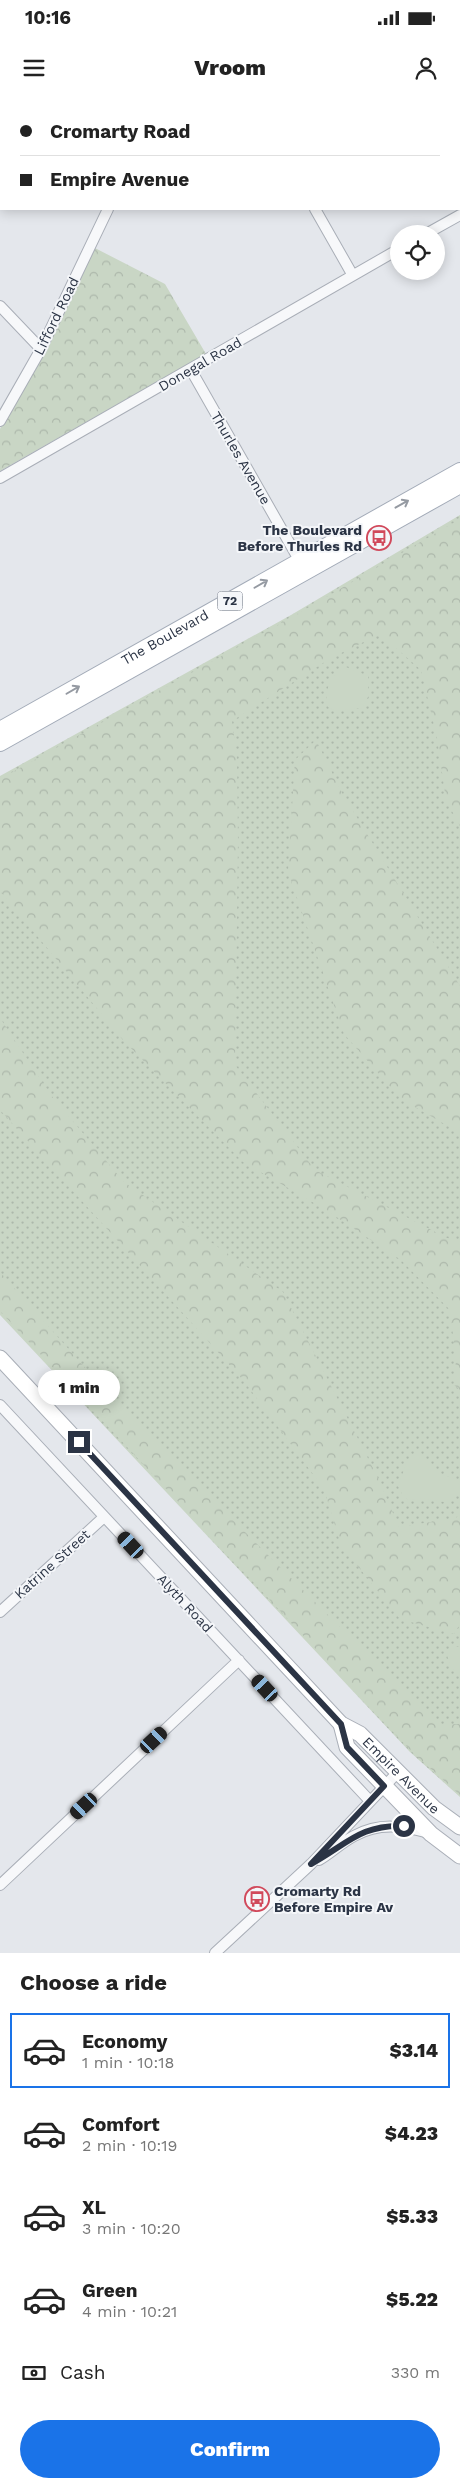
<!DOCTYPE html>
<meta charset="utf-8">
<style>
:root{--surface:#fff;--page:#f6f6f6;--text:#222;--muted:#767676;--line:#e0e0e0;--accent:#1a73e8}
body{margin:0;font-family:"Work Sans",sans-serif;background:var(--page);color:var(--text);height:100vh;display:flex;flex-direction:column;font-size:19px;white-space:nowrap}
*{box-sizing:border-box;margin:0}
p{font-size:16px;color:var(--muted)}
.icon{flex:none;width:28px;height:28px;fill:none;stroke:currentColor;stroke-width:2;stroke-linecap:round;stroke-linejoin:round}
.map{position:relative;height:1853px;overflow:hidden}
.panel{display:flex;flex-direction:column;background:var(--surface);flex:1}
.panel>*{flex:none}
.top-card{position:absolute;left:0px;top:0px;width:460px;height:110px;box-shadow:0 2px 12px #0003;display:grid;align-content:center;height:110px;padding:0 20px;background:var(--surface)}
.controls{position:absolute;left:390px;top:125px;display:grid;gap:10px}
.controls a{display:grid;place-items:center;width:55px;height:55px;border-radius:50%;background:var(--surface);box-shadow:0 2px 12px #0003;font-size:25px}
.end{position:absolute;width:22px;height:22px;margin:-11px;border:6px solid #2b3445;background:#fff;box-shadow:0 0 0 2px #fff}
.from{border-radius:50%}
.bubble{position:absolute;height:35px;border-radius:18px;background:var(--surface);box-shadow:0 2px 12px #0003;font-size:16px;font-weight:800;line-height:35px;text-align:center}
.car{position:absolute;width:15px;height:30px;margin:-15px -8px;border-radius:6px;box-shadow:0 0 4px 1px #0007;background:linear-gradient(#222 24%,#8ab4d8 0 40%,#222 0 76%,#8ab4d8 0 86%,#222 0)}
.top-card b{display:flex;align-items:center;gap:18px;height:48px;font-size:19px}
.top-card b+b{border-top:1px solid var(--line)}
.top-card i{width:12px;height:12px;background:var(--text)}
ul{padding:0;list-style:none}
li{display:flex;align-items:center;gap:15px;height:75px;margin:0 10px 8px;padding:0 10px;border:2px solid transparent;border-radius:0px}
li div{flex:1}
li b{display:block;font-size:19px}
li em{font-style:normal;font-weight:800}
li.active{border-color:var(--accent)}
li>.icon{width:45px;height:45px;stroke-width:1.5}
h2{padding:0 20px;font-size:22px;line-height:60px}
.pay{display:flex;align-items:center;gap:12px;height:55px;padding:0 20px;font-size:19px}
.pay p{margin-inline-start:auto}
.primary-button{display:flex;gap:10px;margin-top:auto;padding:10px 20px}
.primary-button a{flex:1;height:58px;border-radius:30px;background:var(--accent);color:#fff;font-size:20px;font-weight:800;line-height:58px;text-align:center}
.status{display:flex;justify-content:space-between;align-items:center;height:35px;padding:0 25px;background:var(--surface);direction:ltr}
.status svg{height:14px;fill:currentColor}
header{display:flex;justify-content:space-between;align-items:center;height:65px;padding:0 20px;background:var(--surface);font-size:22px;font-weight:800}
.map>svg:first-child{display:block}
.grass{fill:url(#grass-dots)}
.forest{fill:url(#forest-crowns)}
.pitch{fill:#c9d6c5}
.lines{fill:none;stroke-linecap:round;stroke-linejoin:round}
.minor-casing{stroke:#a9aeb7;stroke-width:12}
.secondary-casing{stroke:#a9aeb7;stroke-width:17}
.primary-casing{stroke:#a3abb8;stroke-width:18}
.minor{stroke:#f7f8fa;stroke-width:10}
.secondary{stroke:#fff;stroke-width:15}
.primary{stroke:#fff;stroke-width:16}
.oneway{stroke:#959aa2}
.route{stroke:#2b3445;stroke-width:6}
.labels{text-anchor:middle;stroke-width:4;stroke-linejoin:round;paint-order:stroke}
.shield{fill:#f4f6f9;stroke:#676e7b;stroke-width:1}
.shield-label{font-size:12px;font-weight:bold;fill:#2b3445}
.street-label{font-size:14px;fill:#2b3445;stroke:#f4f6f9}
.poi-label{font-size:14px;font-weight:bold;fill:#2b3445;stroke:#f4f6f9;text-anchor:end}
</style>
<div class="status"><b>10:16</b><svg viewBox="0 0 49 12"><path d="M0 12V9h3v3zM5 12V6h3v6zM10 12V3h3v9zM15 12V0h3v12zM26 1h20v11H26zM47 4h2v5h-2z"/></svg></div>
<header><svg class="icon" aria-label="menu" viewBox="0 0 24 24"><path d="M4 6h16M4 12h16M4 18h16"/></svg>Vroom<svg class="icon" aria-label="person" viewBox="0 0 24 24"><circle cx="12" cy="8" r="4"/><path d="M4 21q1-7 8-7t8 7"/></svg></header>
<div class="map">
<svg width="460" height="1853" viewBox="0 0 460 1853">
<defs>
<pattern id="grass-dots" width="8" height="8" patternUnits="userSpaceOnUse" patternTransform="scale(1.25)"><rect width="8" height="8" fill="#c9d6c5"/><path d="M2 2h.1M6 6h.1" fill="none" stroke="#adb8ab" stroke-width="1.8" stroke-linecap="round"/></pattern>
<pattern id="forest-crowns" width="20" height="18" patternUnits="userSpaceOnUse" patternTransform="scale(1.25)"><rect width="20" height="18" fill="#c9d6c5"/><path d="M2 6a3 3 0 1 1 6 0M12 15a3 3 0 1 1 6 0" fill="none" stroke="#adb8ab"/></pattern>
</defs>
<rect width="100%" height="100%" fill="#e4e7ec"/>
<path class="grass" d="M460 415V1697L410 1652 0 1215V676L291 515Z"/>
<path class="forest" d="M93 147 165 184 206 254 0 371V329Z
M460 419V726L446 700 437 638 421 570 380 534 331 558 232 621 237 659 238 740 235 965 315 1070 447 1138 460 1141V1290L454 1285 456 1260 450 1210 401 1160 326 1110 243 1062 123 940 0 791V679L292 517Z
M316 640 342 693 460 886V1033L401 999 344 934 288 772 295 660Z
M0 918 50 994 124 1082 283 1192 377 1376 399 1427 456 1418 460 1413V1524L454 1534 400 1519 341 1445 324 1389 244 1281 0 1010Z
M0 1172 120 1307 438 1625 460 1624V1695L411 1651 0 1211Z"/>
<path class="pitch" d="M346 567 368 576V597L362 608 335 611 328 607C323 591 331 574 346 567Z
M415 1353 421 1354 441 1374 459 1380V1393C447 1406 441 1401 425 1399 420 1398 414 1400 408 1400L402 1394 398 1386 406 1364Z
M452 1547H460V1575C452 1570 448 1563 447 1553Z"/>
<g class="lines">
<defs>
<path id="minor" d="M255 0V1
M159 1 160 0
M315 109 352 174
M426 134 460 115
M0 206 41 249
M191 270 302 465
M0 321 41 249 108 109
M0 378 399 149
M0 1305 370 1701
M0 1512 104 1417
M319 1760C331 1753 341 1743 354 1736 380 1722 402 1726 429 1733
M0 1785 239 1560
M215 1853 311 1764 398 1672"/>
<g id="secondary">
<path id="s1" d="M0 1258 341 1624 360 1634 434 1708 460 1727"/>
<path d="M341 1624 347 1647 431 1734 460 1756"/>
</g>
<g id="primary">
<path id="s2" d="M0 630 460 371"/>
<path d="M0 643 460 385"/>
</g>
</defs>
<use href="#minor" class="minor-casing"/>
<use href="#secondary" class="secondary-casing"/>
<use href="#primary" class="primary-casing"/>
<use href="#minor" class="minor"/>
<use href="#secondary" class="secondary"/>
<use href="#primary" class="primary"/>
</g>
<defs><path id="oneway-shaft" d="M-6 0H5M1.5-3L5.5 0L1.5 3" fill="none" stroke-width="1.6" stroke-linecap="round" stroke-linejoin="round" transform="scale(1.25)"/></defs>
<g class="oneway">
<use href="#oneway-shaft" transform="translate(402 404) rotate(-29)"/>
<use href="#oneway-shaft" transform="translate(261 484) rotate(-30)"/>
<use href="#oneway-shaft" transform="translate(73 590) rotate(-30)"/>
</g>
<g class="lines">
<path class="route" d="M79 1342 341 1624 347 1647 384 1686 311 1764C346 1745 361 1724 404 1726"/>
</g>
<defs>
<symbol id="bus-ring" viewBox="-11 -11 22 22"><circle r="9.5" fill="#f4f6f9" stroke="#d1495b" stroke-width="1.5"/><path d="M-5-6H5V4H4V6H2V4H-2V6H-4V4H-5ZM-3.5-4V0h7V-4ZM-3.5 1.2v1.5H-2V1.2ZM2 1.2v1.5H3.5V1.2Z" fill="#d1495b"/></symbol>
</defs>
<g fill-rule="evenodd">
<use href="#bus-ring" x="365" y="424" width="28" height="28"/>
<use href="#bus-ring" x="243" y="1785" width="28" height="28"/>
</g>
<g class="labels">
<rect class="shield" x="217.5" y="491.5" width="25" height="19" rx="4"/>
<g class="shield-label">
<text x="230" y="505">72</text>
</g>
<g class="street-label">
<text transform="translate(56 216) rotate(-64)" y="5">Lifford Road</text>
<text transform="translate(200 264) rotate(-30)" y="5">Donegal Road</text>
<text transform="translate(241 358) rotate(60)" y="5">Thurles Avenue</text>
<text dy="5" stroke="none"><textPath href="#s2" startOffset="189">The Boulevard</textPath></text>
<text transform="translate(52 1464) rotate(-42)" y="5">Katrine Street</text>
<text transform="translate(185 1503) rotate(47)" y="5">Alyth Road</text>
<text dy="5" stroke="none"><textPath href="#s1" startOffset="580">Empire Avenue</textPath></text>
</g>
<g class="poi-label">
<text x="362" y="435">The Boulevard<tspan x="362" dy="16">Before Thurles Rd</tspan></text>
<text x="274" y="1796" text-anchor="start">Cromarty Rd<tspan x="274" dy="16">Before Empire Av</tspan></text>
</g>
</g>
</svg>
<div class="controls">
<a><svg class="icon" aria-label="locate" viewBox="0 0 24 24"><circle cx="12" cy="12" r="6"/><path d="M12 2v4M12 18v4M2 12h4M18 12h4"/></svg></a>
</div>
<i class="end from" style="left:404px;top:1726px"></i>
<i class="end" style="left:79px;top:1342px"></i>
<div class="bubble" style="left:38px;top:1270px;width:82px">1 min</div>
<i class="car" style="left:131px;top:1445px;rotate:317deg"></i>
<i class="car" style="left:265px;top:1588px;rotate:317deg"></i>
<i class="car" style="left:154px;top:1640px;rotate:47deg"></i>
<i class="car" style="left:84px;top:1706px;rotate:227deg"></i>
<div class="top-card">
<b><i class="from"></i>Cromarty Road</b>
<b><i></i>Empire Avenue</b>
</div>
</div>
<section class="panel">
<h2>Choose a ride</h2>
<ul>
<li class="active"><svg class="icon" aria-label="car" viewBox="0 0 24 24"><path d="M5 17H2v-5l4-1 3-4h7l3 4 3 1v5h-3M9 17h6M6 11h13"/><circle cx="7" cy="17" r="2"/><circle cx="17" cy="17" r="2"/></svg><div><b>Economy</b><p>1 min · 10:18</p></div><em>$3.14</em></li>
<li><svg class="icon" aria-label="car" viewBox="0 0 24 24"><path d="M5 17H2v-5l4-1 3-4h7l3 4 3 1v5h-3M9 17h6M6 11h13"/><circle cx="7" cy="17" r="2"/><circle cx="17" cy="17" r="2"/></svg><div><b>Comfort</b><p>2 min · 10:19</p></div><em>$4.23</em></li>
<li><svg class="icon" aria-label="car" viewBox="0 0 24 24"><path d="M5 17H2v-5l4-1 3-4h7l3 4 3 1v5h-3M9 17h6M6 11h13"/><circle cx="7" cy="17" r="2"/><circle cx="17" cy="17" r="2"/></svg><div><b>XL</b><p>3 min · 10:20</p></div><em>$5.33</em></li>
<li><svg class="icon" aria-label="car" viewBox="0 0 24 24"><path d="M5 17H2v-5l4-1 3-4h7l3 4 3 1v5h-3M9 17h6M6 11h13"/><circle cx="7" cy="17" r="2"/><circle cx="17" cy="17" r="2"/></svg><div><b>Green</b><p>4 min · 10:21</p></div><em>$5.22</em></li>
</ul>
<div class="pay"><svg class="icon" aria-label="cash" viewBox="0 0 24 24"><path d="M3 7h18v10H3z"/><circle cx="12" cy="12" r="2"/></svg>Cash<p>330 m</p></div>
<div class="primary-button"><a>Confirm</a></div>
</section>
